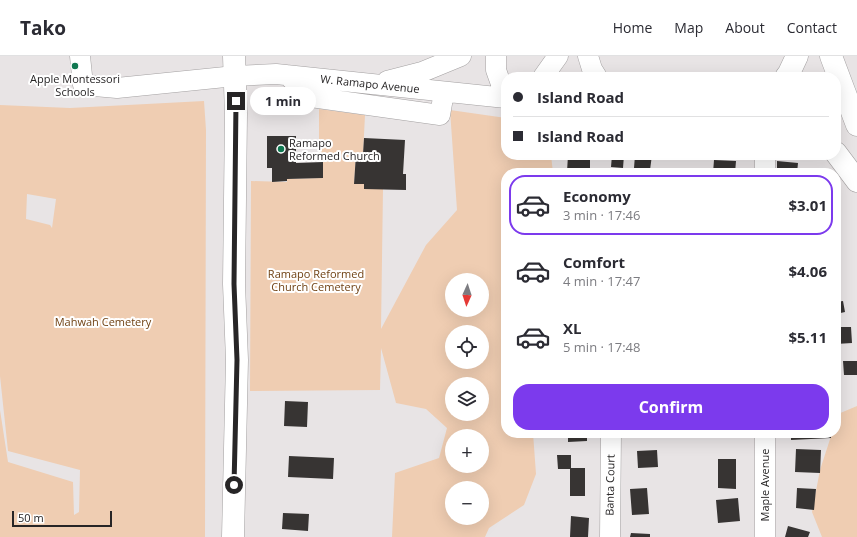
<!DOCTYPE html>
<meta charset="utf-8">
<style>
:root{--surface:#fff;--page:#f2f2f3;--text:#2b2b33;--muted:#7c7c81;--line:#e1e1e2;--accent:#7c3aed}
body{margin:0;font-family:"Open Sans",sans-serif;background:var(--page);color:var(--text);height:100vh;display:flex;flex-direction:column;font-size:15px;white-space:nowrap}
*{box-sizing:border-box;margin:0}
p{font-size:13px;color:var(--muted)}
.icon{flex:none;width:22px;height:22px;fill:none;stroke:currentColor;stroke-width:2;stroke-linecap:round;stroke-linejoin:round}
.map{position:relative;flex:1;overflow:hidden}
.panel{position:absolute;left:501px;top:112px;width:340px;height:270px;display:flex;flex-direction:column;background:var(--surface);border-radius:16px;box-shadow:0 4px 16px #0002}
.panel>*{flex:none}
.banner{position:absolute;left:501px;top:16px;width:340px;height:88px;border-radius:16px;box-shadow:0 4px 16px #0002;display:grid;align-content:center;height:88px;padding:0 12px;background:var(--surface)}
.needle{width:26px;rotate:183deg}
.controls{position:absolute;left:445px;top:217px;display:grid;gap:8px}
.controls a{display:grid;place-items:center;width:44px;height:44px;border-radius:50%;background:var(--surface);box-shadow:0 4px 16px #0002;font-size:20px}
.scale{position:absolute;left:12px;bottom:10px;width:100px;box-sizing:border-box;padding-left:4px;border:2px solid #272526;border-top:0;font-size:11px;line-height:14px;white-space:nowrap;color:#272526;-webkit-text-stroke:3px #fff;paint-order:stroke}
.end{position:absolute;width:18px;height:18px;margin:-9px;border:5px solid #272526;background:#fff;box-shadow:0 0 0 2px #fff}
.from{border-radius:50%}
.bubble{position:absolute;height:28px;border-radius:14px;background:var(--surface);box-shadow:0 4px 16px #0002;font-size:13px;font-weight:700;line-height:28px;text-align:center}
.banner b{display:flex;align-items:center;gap:14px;height:38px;font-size:15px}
.banner b+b{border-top:1px solid var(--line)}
.banner i{width:10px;height:10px;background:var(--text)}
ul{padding:7px 0 0;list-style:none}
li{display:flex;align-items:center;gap:12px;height:60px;margin:0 8px 6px;padding:0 4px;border:2px solid transparent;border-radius:16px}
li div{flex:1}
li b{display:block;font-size:15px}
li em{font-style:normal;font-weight:700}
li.active{border-color:var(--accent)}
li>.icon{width:36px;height:36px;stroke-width:1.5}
.button{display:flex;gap:8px;margin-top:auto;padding:8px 12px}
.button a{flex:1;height:46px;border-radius:16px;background:var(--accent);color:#fff;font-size:16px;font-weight:700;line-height:46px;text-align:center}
header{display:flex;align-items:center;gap:24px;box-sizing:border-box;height:56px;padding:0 20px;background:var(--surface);border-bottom:1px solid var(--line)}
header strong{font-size:19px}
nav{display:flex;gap:22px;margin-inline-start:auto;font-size:14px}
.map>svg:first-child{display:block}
.green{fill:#efcdb2;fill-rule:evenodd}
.building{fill:#373433}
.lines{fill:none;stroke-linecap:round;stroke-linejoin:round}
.minor-casing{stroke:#a3a0a1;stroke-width:21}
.major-casing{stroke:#a3a0a1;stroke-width:23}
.highway-casing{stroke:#a3a0a1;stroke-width:23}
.minor{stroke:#fff;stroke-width:20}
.major{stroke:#fff;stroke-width:22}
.highway{stroke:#fff;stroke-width:22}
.route{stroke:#272526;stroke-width:5}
.poi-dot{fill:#107851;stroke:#fff;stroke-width:1.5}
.labels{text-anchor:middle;stroke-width:4;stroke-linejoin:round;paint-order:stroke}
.poi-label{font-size:11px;fill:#272526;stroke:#fff}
.street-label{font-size:11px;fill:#272526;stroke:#fff}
.park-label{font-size:11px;fill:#704214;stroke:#fff}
</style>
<header>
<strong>Tako</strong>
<nav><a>Home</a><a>Map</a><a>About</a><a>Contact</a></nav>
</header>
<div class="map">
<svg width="857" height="481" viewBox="0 0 857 481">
<rect width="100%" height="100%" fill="#e8e4e5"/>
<path class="green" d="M204 45 206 74 205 481H0V354L8 406 73 426 74 459 79 456 80 414 8 395 0 320V49L70 52ZM27 138 56 143 52 172 50 169 26 163Z
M319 53 365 59 363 98H356L354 127 364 128 383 133 381 273 426 189 457 154 450 54 506 62V99H551L553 117H506V377H533L536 418 524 449 489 472 485 481H392L395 417 439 402 447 372 426 353 396 347 381 292 380 334 250 335 251 125 287 126V123L323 122V107L319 106ZM452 224H482V254H452ZM452 276H482V306H452ZM452 328H482V358H452ZM452 380H482V410H452ZM452 432H482V462H452Z
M857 350V481H822L812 456 820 414 832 377H836V365L838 358Z"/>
<path class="building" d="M267 80H296V107L323 106V122L287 123V125L272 126V112H267Z
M364 82 405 84 403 118H406V134L364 133V128H354L356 98H363Z
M568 99H590V117L567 116Z
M612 99H624L623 112 611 111Z
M635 99H652L650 114 634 112Z
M714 104 736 105 735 117H713Z
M777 105 798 107 797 117H777Z
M843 245 845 256 836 258V246Z
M836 271H851L852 287 836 288Z
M843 305H857V319H844Z
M285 345 308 346 307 371 284 370Z
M568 377H587V385L568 386Z
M791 377H831V382L791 384Z
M796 393 821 394 820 417 795 416Z
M657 394 658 411 638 412 637 395Z
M557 399H571V412H585V440H570V413H558Z
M289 400 334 402 333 423 288 421Z
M718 403H736V433L718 432Z
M647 432 649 458 632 459 630 433Z
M797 432 816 433 814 454 796 452Z
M738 442 740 465 718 467 716 444Z
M283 457 309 458 308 475 282 473Z
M571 460 589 462 588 481H570Z
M788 470 810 476 808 481H785Z
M631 477 650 478V481H630Z"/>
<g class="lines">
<defs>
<path id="minor" d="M80 0 83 29 117 32 235 20 276 18 506 42
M496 0V14L506 42
M588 0 592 13 597 21
M287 19 311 41 440 59 444 36
M543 21 558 0
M387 25 422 16 461 0
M765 99V117
M765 377V481
M610 481 611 377"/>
<path id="major" d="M233 481 237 304 234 228 236 58 234 0"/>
<path id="highway" d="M831 0 857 69
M786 21 789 17 797 0
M836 97 857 125"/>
</defs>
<use href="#minor" class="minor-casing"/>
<use href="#major" class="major-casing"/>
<use href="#highway" class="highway-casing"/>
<use href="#minor" class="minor"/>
<use href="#major" class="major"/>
<use href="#highway" class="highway"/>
</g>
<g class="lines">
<path class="route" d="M234 429 237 304 234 228 236 45"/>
</g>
<g class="poi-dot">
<circle cx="75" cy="10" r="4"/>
<circle cx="281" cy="93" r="4"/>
</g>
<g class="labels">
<g class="poi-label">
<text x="75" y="27">Apple Montessori<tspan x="75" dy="13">Schools</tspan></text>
<text x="289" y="91" text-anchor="start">Ramapo<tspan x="289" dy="13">Reformed Church</tspan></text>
</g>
<g class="street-label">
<text transform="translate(370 28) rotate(6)" y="4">W. Ramapo Avenue</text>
<text transform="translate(610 429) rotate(-89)" y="4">Banta Court</text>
<text transform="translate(765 429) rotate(-90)" y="4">Maple Avenue</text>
</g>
<g class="park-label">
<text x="316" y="222">Ramapo Reformed<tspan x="316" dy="13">Church Cemetery</tspan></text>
<text x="103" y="270">Mahwah Cemetery</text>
</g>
</g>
</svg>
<div class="controls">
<a><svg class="needle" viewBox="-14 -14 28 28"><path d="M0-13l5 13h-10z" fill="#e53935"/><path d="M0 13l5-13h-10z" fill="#7c7c81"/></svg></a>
<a><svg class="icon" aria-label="locate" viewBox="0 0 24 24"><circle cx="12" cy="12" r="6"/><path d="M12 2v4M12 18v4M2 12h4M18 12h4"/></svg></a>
<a><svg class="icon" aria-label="layers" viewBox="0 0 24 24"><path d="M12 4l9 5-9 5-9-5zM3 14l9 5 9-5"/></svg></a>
<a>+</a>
<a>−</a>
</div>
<div class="scale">50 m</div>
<i class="end from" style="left:234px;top:429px"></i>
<i class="end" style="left:236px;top:45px"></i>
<div class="bubble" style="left:250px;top:31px;width:66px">1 min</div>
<div class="banner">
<b><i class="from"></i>Island Road</b>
<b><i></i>Island Road</b>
</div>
<section class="panel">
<ul>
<li class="active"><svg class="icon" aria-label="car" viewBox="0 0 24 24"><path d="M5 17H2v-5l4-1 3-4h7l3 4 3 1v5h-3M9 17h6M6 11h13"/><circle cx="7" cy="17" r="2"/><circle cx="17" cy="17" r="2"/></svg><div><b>Economy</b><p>3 min · 17:46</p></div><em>$3.01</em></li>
<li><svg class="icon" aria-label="car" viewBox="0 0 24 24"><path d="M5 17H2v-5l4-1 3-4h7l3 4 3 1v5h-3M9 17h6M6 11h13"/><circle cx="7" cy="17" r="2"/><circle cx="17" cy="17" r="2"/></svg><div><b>Comfort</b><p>4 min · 17:47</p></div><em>$4.06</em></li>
<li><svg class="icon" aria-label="car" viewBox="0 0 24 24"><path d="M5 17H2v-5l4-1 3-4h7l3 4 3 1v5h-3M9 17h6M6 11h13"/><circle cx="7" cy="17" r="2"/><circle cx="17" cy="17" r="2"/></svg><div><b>XL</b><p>5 min · 17:48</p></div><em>$5.11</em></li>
</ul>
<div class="button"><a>Confirm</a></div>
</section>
</div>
